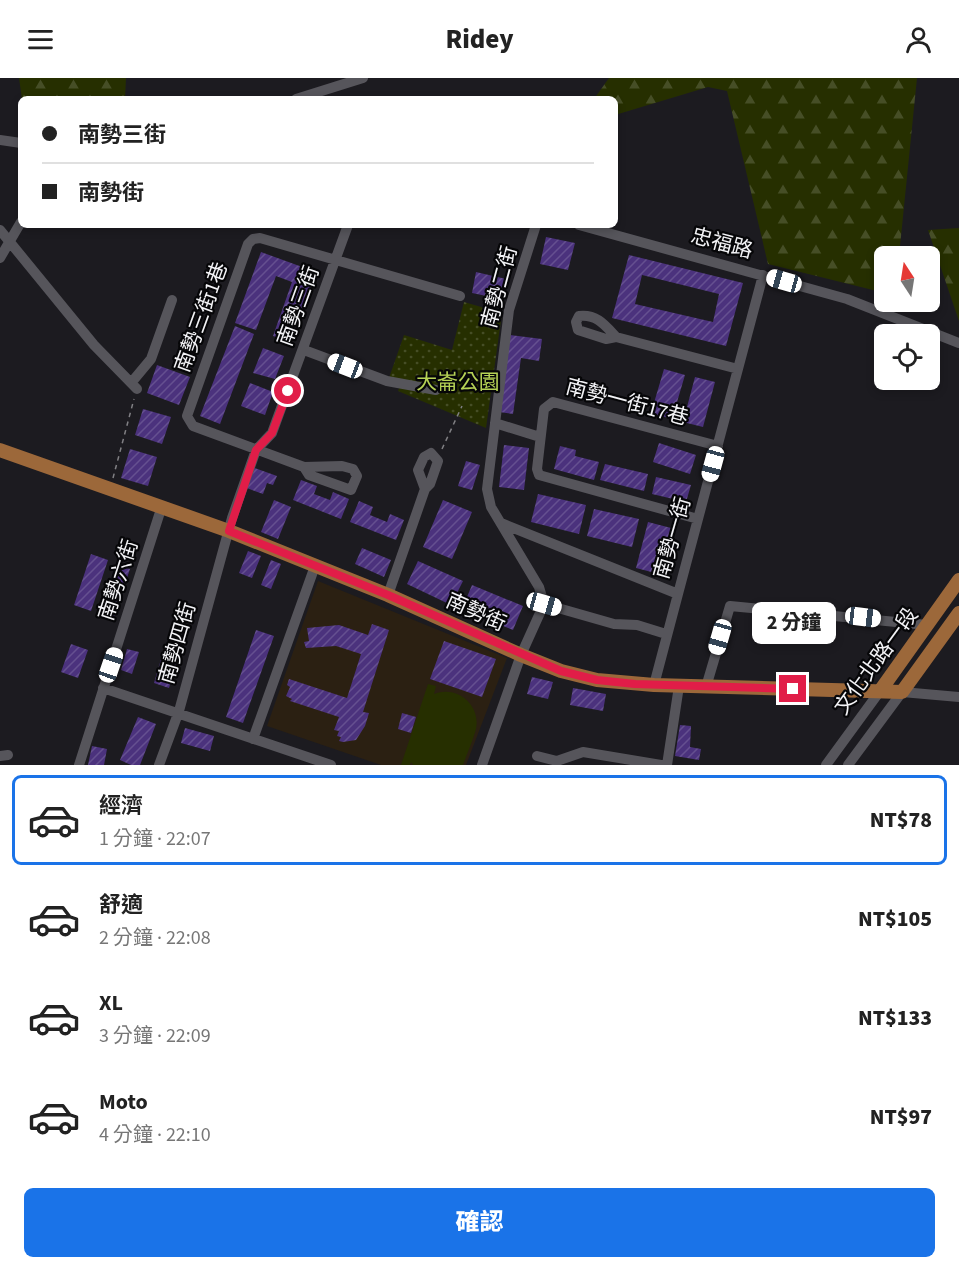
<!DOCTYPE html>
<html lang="zh-TW">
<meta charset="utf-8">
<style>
:root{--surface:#fff;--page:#f2f2f2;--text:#222;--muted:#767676;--line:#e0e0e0;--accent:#1a73e8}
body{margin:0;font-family:"Source Sans 3","Noto Sans TC",sans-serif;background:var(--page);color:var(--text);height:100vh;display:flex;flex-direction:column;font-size:22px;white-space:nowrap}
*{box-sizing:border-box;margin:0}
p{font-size:20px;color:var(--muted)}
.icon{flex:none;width:33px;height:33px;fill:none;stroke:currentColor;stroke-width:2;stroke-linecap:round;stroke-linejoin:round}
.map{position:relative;height:687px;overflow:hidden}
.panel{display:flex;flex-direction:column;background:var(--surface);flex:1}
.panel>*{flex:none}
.hud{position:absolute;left:18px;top:18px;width:600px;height:132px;border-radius:9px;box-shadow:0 3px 9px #0003;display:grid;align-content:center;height:132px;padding:0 24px;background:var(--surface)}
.needle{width:39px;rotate:348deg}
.fabs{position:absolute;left:874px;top:168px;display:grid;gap:12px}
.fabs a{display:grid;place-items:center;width:66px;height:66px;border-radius:9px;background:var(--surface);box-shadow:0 3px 9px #0003;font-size:30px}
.end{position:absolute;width:27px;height:27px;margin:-14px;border:8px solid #e11d48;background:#fff;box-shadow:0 0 0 3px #fff}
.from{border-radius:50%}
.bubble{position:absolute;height:42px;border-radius:9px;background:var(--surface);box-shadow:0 3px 9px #0003;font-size:20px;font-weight:800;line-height:42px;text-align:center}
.car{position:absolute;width:18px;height:36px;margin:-18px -9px;border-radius:8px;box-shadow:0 0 4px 2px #0007;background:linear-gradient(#fff 24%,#345 0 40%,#fff 0 76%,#345 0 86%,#fff 0)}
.hud b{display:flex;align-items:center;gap:21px;height:57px;font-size:22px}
.hud b+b{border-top:2px solid var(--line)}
.hud i{width:15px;height:15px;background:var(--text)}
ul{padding:10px 0 0;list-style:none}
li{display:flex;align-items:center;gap:18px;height:90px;margin:0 12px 9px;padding:0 12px;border:3px solid transparent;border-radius:9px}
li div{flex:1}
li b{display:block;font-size:22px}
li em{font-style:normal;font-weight:800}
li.current{border-color:var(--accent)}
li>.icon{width:54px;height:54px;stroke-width:1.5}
.button{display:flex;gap:12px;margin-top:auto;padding:12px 24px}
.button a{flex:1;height:69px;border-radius:9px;background:var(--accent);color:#fff;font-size:24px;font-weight:800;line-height:69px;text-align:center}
header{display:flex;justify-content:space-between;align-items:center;height:78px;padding:0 24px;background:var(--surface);font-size:27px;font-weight:800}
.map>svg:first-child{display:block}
.education{fill:#2b2012}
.green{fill:url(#green-dots)}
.forest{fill:url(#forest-firs)}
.pitch{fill:#262f00}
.building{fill:url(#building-hatch);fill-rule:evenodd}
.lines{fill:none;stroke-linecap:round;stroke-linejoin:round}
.path{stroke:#818084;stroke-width:1.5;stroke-dasharray:4.5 4.5;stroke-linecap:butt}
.minor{stroke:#56555b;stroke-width:10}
.major{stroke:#9c683a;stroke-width:14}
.route{stroke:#e11d48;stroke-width:8}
.labels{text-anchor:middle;stroke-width:4.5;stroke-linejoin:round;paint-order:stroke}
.street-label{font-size:21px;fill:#f3f3f6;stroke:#060608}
.park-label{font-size:21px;fill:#b6d256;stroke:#060608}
</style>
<header><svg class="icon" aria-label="menu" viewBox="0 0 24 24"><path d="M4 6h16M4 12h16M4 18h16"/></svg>Ridey<svg class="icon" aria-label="person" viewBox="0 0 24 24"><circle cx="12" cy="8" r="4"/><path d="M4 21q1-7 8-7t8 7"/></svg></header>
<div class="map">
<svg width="959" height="687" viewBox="0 0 959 687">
<defs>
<pattern id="green-dots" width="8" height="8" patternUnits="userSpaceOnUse" patternTransform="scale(1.5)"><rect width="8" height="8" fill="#262f00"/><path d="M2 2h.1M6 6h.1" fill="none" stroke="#464e26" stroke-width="1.8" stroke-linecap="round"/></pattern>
<pattern id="forest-firs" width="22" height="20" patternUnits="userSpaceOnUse" patternTransform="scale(1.5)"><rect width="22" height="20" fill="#262f00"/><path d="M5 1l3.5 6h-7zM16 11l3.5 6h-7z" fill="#464e26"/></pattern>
<pattern id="building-hatch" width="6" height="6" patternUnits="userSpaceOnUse" patternTransform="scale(1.5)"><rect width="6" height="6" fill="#4b327d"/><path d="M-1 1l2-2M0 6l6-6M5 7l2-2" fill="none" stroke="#655090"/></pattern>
</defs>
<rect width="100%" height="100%" fill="#1c1b20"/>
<path class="education" d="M318 503 507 580 466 687H381L267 648Z"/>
<path class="green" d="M464 224 502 235 486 350 398 313 401 305 389 300 404 257 452 272Z"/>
<path class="forest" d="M19 0H126L125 21H22Z
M609 0H917L899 178H885V215L768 186 727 13 708 9 615 37V21H594Z
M959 150V243L928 152Z"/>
<path class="pitch" d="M428 606 436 608 434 616C456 607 481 626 476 651 473 663 467 675 463 687H413L411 684 410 687H401Z"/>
<path class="building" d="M546 159 575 165 568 192 540 186Z
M261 174 316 194 290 264 273 258 292 204 276 198 256 252 235 245Z
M629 177 743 205 726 268 612 240ZM642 197 719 216 713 244 635 226Z
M476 194 506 201 501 221 472 215Z
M235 248 254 256 220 346 200 338Z
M510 257 542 261 539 283 521 280 513 336 499 334Z
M263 270 284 278 275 301 253 295Z
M157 287 190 299 179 327 147 315Z
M664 291 685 297 672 341 651 335Z
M695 299 715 304 703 349 683 344Z
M250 305 273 314 265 337 241 328Z
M143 331 171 339 162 366 135 357Z
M659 365 696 377 690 396 653 384Z
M504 367 529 370 524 412 499 409Z
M560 368 576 372 575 378 599 384 594 402 554 391Z
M130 371 157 379 148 408 121 400Z
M466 383 480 387 472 412 458 408Z
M605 386 648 396 644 413 600 402Z
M252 389 277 398 273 407 267 405 263 416 244 409Z
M656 399 691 407 686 424 652 416Z
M301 402 317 408 314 416 330 422 333 414 349 421 341 441 293 422Z
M538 416 586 427 579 456 531 444Z
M274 422 291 429 278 461 261 454Z
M443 422 472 434 452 481 423 469Z
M359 423 373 429 370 437 387 444 390 436 404 442 396 462 350 444Z
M594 431 639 441 632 469 587 458Z
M648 444 675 451 663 497 636 490Z
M362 470 391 482 384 499 355 486Z
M248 473 261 478 252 500 239 495Z
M91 476 108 482 91 533 74 527Z
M271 482 281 486 271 511 261 507Z
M418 483 463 503 451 527 407 506Z
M117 487 130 491 113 541 100 536Z
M472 507 523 528 513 552 462 531Z
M372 546 389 552 363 634 369 635 365 648 356 662 343 664 339 663 341 659 337 658 339 653 334 652 339 639 290 623 292 621 286 618 290 609 287 607 289 601 347 620 361 576 336 568 306 570 304 564 309 563 307 550 339 547 368 557Z
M256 552 274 558 243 645 226 639Z
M444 563 496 581 482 619 430 601Z
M71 566 88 572 78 600 61 594Z
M127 571 139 574 132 596 121 592Z
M162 578 177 583 169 610 154 605Z
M532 599 553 604 548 621 527 616Z
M573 610 606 616 603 633 570 627Z
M402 635 416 639 411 655 398 651Z
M138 639 156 646 140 687H131L120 682Z
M680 647 691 648 690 669 701 671 699 682 675 678Z
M185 650 214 658 210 673 181 665Z
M92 668 107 671 104 687H88Z"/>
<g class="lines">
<path class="path" d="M442 371 462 328
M113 400 134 321"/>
<path class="minor" d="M296 21 363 0
M0 62 21 65
M579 147 847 221 959 265
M0 152 94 267 137 311
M0 180 21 144
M616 259C605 247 597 236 579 238L576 244 578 252 606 261 616 259 738 291
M304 272 387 303 436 312
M131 305 151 281 172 222
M495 345 540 359
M304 389 342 388 353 391 357 398 351 412 309 397 304 389 193 348 187 338 248 166 253 161 260 160 460 218
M698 441 539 397 537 391 544 331 553 324 718 368
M501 445 678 516 763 197
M388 517 425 411 430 406 438 383 431 375 424 379 418 392 425 411
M544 526 614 546 637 547 666 556
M654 607 678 516
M706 609 730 528 927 547
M103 610 331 687
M253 661 315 488
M0 678 8 677
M537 678 557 683 583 674 661 687
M79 687 161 431
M159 687 179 633 232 440 256 372 272 355 348 147
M482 687 521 577 544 526 539 509 491 429 487 411 509 232 536 147
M667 687 679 608
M826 687 880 613
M848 687 902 614 959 619"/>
<path class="major" d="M0 372 229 453 388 517 521 577 561 593 597 602 654 607 902 614 959 535
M880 613 959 502"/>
</g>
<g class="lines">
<path class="route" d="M288 313 272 355 256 372 229 453 388 517 561 593 597 602 635 606 793 611"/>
</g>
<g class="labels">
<g class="street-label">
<text transform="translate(722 165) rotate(15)" y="7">忠福路</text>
<text transform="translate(499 209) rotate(-75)" y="7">南勢二街</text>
<text transform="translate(298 228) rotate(-70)" y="7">南勢三街</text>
<text transform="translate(201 239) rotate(-70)" y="7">南勢三街1巷</text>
<text transform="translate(627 324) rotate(15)" y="7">南勢一街17巷</text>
<text transform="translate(672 460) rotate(-74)" y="7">南勢一街</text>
<text transform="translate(118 502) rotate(-72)" y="7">南勢六街</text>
<text transform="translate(476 534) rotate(24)" y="7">南勢街</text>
<text transform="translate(177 565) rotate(-74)" y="7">南勢四街</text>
<text transform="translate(876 583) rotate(-54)" y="7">文化北路一段</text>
</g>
<g class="park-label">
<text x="458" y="311">大崙公園</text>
</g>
</g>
</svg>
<div class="fabs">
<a><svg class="needle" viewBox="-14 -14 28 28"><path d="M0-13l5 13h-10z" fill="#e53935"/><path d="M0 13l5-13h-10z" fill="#767676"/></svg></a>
<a><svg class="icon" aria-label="locate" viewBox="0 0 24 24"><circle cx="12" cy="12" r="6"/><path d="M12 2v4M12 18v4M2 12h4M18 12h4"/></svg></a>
</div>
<i class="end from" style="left:288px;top:313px"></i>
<i class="end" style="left:793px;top:611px"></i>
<div class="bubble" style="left:752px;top:524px;width:84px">2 分鐘</div>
<i class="car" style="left:784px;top:203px;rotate:286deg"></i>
<i class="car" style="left:345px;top:288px;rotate:291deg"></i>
<i class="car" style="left:713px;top:386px;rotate:195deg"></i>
<i class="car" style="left:544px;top:526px;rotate:106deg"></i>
<i class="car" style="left:863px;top:539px;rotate:97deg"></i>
<i class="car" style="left:720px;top:559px;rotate:196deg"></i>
<i class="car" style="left:111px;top:587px;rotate:19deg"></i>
<div class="hud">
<b><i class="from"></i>南勢三街</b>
<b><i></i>南勢街</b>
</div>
</div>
<section class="panel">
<ul>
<li class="current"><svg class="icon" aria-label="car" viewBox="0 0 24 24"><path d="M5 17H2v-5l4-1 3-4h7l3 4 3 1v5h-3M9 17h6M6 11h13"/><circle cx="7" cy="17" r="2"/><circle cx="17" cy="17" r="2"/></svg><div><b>經濟</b><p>1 分鐘 · 22:07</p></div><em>NT$78</em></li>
<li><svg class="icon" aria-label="car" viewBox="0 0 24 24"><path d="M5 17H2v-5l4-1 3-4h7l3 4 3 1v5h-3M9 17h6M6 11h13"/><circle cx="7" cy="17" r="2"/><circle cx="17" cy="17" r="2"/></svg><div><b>舒適</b><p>2 分鐘 · 22:08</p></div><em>NT$105</em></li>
<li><svg class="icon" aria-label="car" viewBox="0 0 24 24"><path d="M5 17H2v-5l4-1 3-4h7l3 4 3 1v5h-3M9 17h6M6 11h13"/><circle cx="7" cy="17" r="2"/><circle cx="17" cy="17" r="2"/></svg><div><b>XL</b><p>3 分鐘 · 22:09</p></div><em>NT$133</em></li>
<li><svg class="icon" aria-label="car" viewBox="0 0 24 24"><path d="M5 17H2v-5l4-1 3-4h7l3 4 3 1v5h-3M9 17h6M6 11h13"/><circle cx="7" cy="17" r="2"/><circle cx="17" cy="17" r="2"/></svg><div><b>Moto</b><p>4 分鐘 · 22:10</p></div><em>NT$97</em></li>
</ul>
<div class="button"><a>確認</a></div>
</section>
